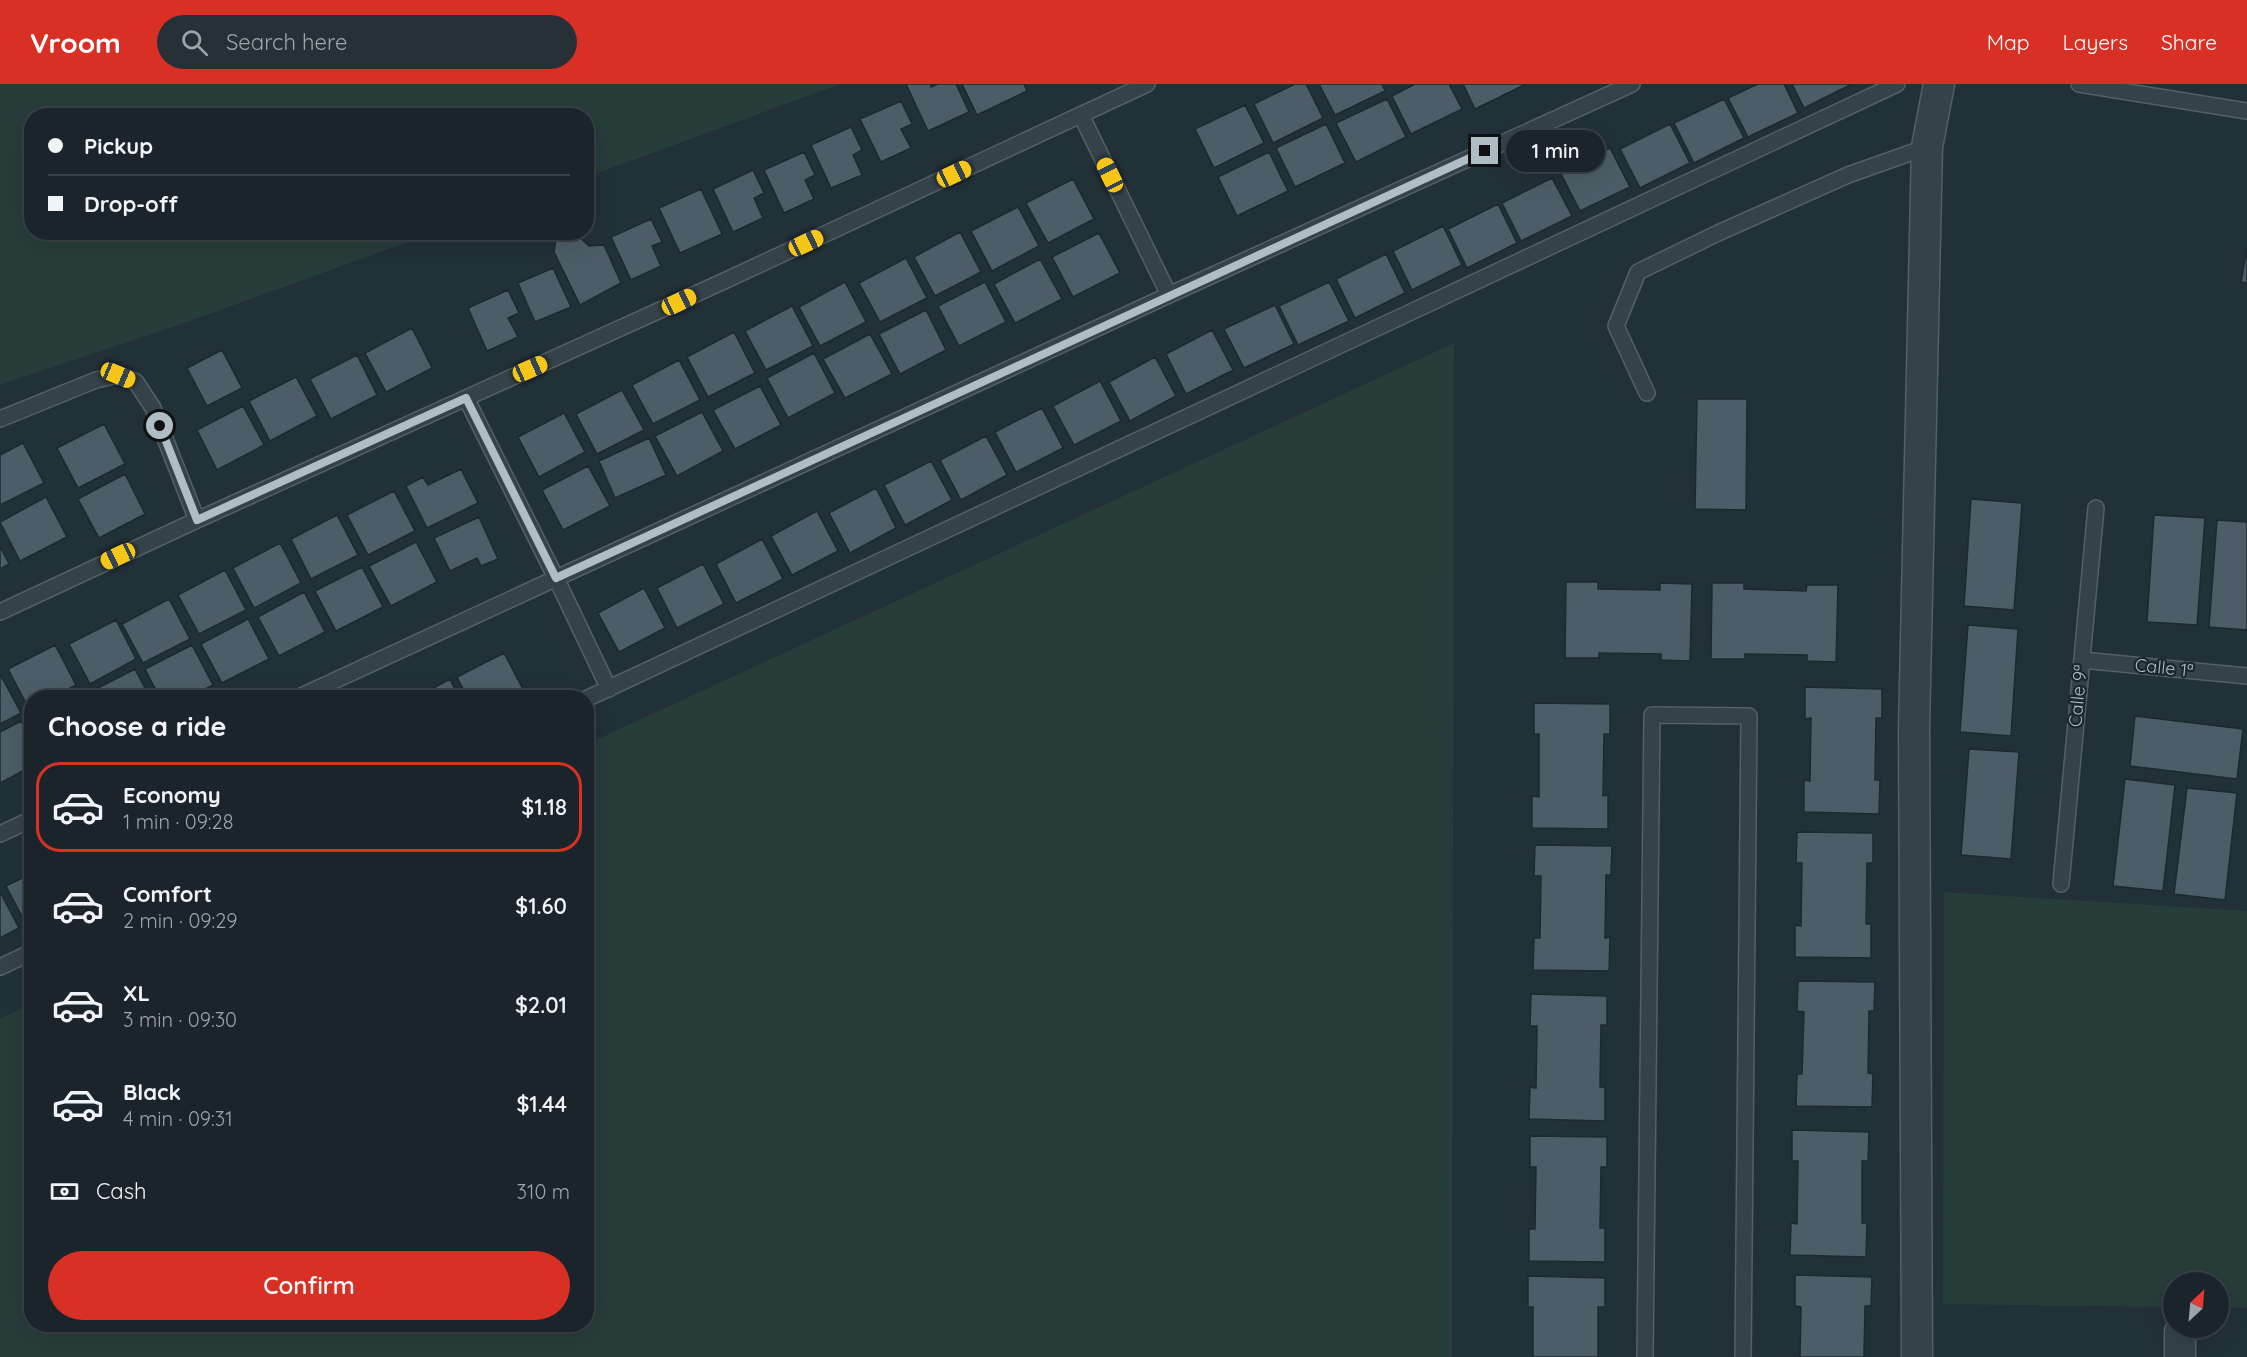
<!DOCTYPE html>
<meta charset="utf-8">
<style>
:root{--surface:#1a242a;--page:#273036;--text:#f1f3f6;--muted:#9fa4a8;--line:#384147;--accent:#d93025}
body{margin:0;font-family:Quicksand,sans-serif;background:var(--page);color:var(--text);height:100vh;display:flex;flex-direction:column;font-size:22px;white-space:nowrap}
*{box-sizing:border-box;margin:0}
p{font-size:20px;color:var(--muted)}
.icon{flex:none;width:33px;height:33px;fill:none;stroke:currentColor;stroke-width:2;stroke-linecap:round;stroke-linejoin:round}
.map{position:relative;flex:1;overflow:hidden}
.details{position:absolute;left:24px;top:606px;width:570px;height:642px;display:flex;flex-direction:column;background:var(--surface);border-radius:24px;box-shadow:0 6px 24px #0002,0 0 0 2px var(--line)}
.details>*{flex:none}
.guide{position:absolute;left:24px;top:24px;width:570px;height:132px;border-radius:24px;box-shadow:0 6px 24px #0002,0 0 0 2px var(--line);display:grid;align-content:center;height:132px;padding:0 24px;background:var(--surface)}
.needle{width:39px;rotate:26deg}
.tools{position:absolute;left:2163px;top:1188px;display:grid;gap:12px}
.tools a{display:grid;place-items:center;width:66px;height:66px;border-radius:50%;background:var(--surface);box-shadow:0 6px 24px #0002,0 0 0 2px var(--line);font-size:30px}
.end{position:absolute;width:27px;height:27px;margin:-14px;border:8px solid #b0bdc5;background:#111;box-shadow:0 0 0 3px #111}
.from{border-radius:50%}
.bubble{position:absolute;height:42px;border-radius:21px;background:var(--surface);box-shadow:0 6px 24px #0002,0 0 0 2px var(--line);font-size:20px;font-weight:600;line-height:42px;text-align:center}
.car{position:absolute;width:18px;height:36px;margin:-18px -9px;border-radius:8px;box-shadow:0 0 4px 2px #0007;background:linear-gradient(#f5c518 24%,#345 0 40%,#f5c518 0 76%,#345 0 86%,#f5c518 0)}
.guide b{display:flex;align-items:center;gap:21px;height:57px;font-size:22px}
.guide b+b{border-top:2px solid var(--line)}
.guide i{width:15px;height:15px;background:var(--text)}
ul{padding:0;list-style:none}
li{display:flex;align-items:center;gap:18px;height:90px;margin:0 12px 9px;padding:0 12px;border:3px solid transparent;border-radius:24px}
li div{flex:1}
li b{display:block;font-size:22px}
li em{font-style:normal;font-weight:600}
li.current{border-color:var(--accent)}
li>.icon{width:54px;height:54px;stroke-width:1.5}
h2{padding:0 24px;font-size:27px;line-height:72px}
.pay{display:flex;align-items:center;gap:15px;height:66px;padding:0 24px;font-size:22px}
.pay p{margin-inline-start:auto}
.cta{display:flex;gap:12px;margin-top:auto;padding:12px 24px}
.cta a{flex:1;height:69px;border-radius:36px;background:var(--accent);color:#fff;font-size:24px;font-weight:600;line-height:69px;text-align:center}
header{display:flex;align-items:center;gap:36px;box-sizing:border-box;height:84px;padding:0 30px;background:var(--accent);color:#fff}
header strong{font-size:28px}
nav{display:flex;gap:33px;margin-inline-start:auto;font-size:21px}
.search{width:420px;height:54px;background:var(--page);display:flex;align-items:center;gap:15px;box-sizing:border-box;padding:0 21px;border-radius:33px;color:var(--muted);font-size:22px}
.map>svg:first-child{display:block}
.green{fill:#273d39}
.building{fill:#4d5d67;stroke:#1d292f;stroke-width:1.5}
.lines{fill:none;stroke-linecap:round;stroke-linejoin:round}
.lane-casing{stroke:#536066;stroke-width:18}
.street-casing{stroke:#536066;stroke-width:33}
.lane{stroke:#354249;stroke-width:15}
.street{stroke:#354249;stroke-width:30}
.route{stroke:#b0bdc5;stroke-width:8}
.labels{text-anchor:middle;stroke-width:4.5;stroke-linejoin:round;paint-order:stroke}
.street-label{font-size:18px;fill:#b0bdc5;stroke:#1b262d}
</style>
<header>
<strong>Vroom</strong>
<div class="search"><svg class="icon" aria-label="search" viewBox="0 0 24 24"><circle cx="10" cy="10" r="6"/><path d="M15 15l6 6"/></svg>Search here</div>
<nav><a>Map</a><a>Layers</a><a>Share</a></nav>
</header>
<div class="map">
<svg width="2247" height="1273" viewBox="0 0 2247 1273">
<rect width="100%" height="100%" fill="#223038"/>
<path class="green" d="M0 0H840L587 93 586 32H32V148L433 149 165 246 0 301Z
M1454 259 1452 1273H0V935L31 920 32 1240H586L587 660Z
M1944 808 2247 827V1224L2219 1223 2218 1198H2174L2173 1223 1943 1220Z"/>
<path class="building" d="M906 0H931V3L938 0H956L969 28 928 47Z
M962 0H1024L1027 7 977 31Z
M1295 0H1306L1323 34 1273 59 1254 20Z
M1319 0H1382L1385 7 1335 31Z
M1415 0H1449L1462 25 1411 50 1392 12Z
M1463 0H1526L1475 25Z
M1758 0H1784L1798 29 1748 53 1728 14Z
M1792 0H1852L1804 24Z
M1387 15 1406 53 1356 78 1336 39Z
M1724 15 1744 54 1694 79 1674 39Z
M901 17 912 40 901 45 911 64 881 78 860 35Z
M1245 21 1264 59 1214 84 1195 45Z
M1326 40 1345 79 1295 103 1276 64Z
M1670 40 1690 79 1640 104 1620 65Z
M851 43 862 66 853 71 862 91 831 104 811 61Z
M1610 64 1630 103 1580 127 1560 88Z
M804 68 815 91 805 96 814 115 784 129 764 86Z
M1269 68 1288 107 1237 132 1218 93Z
M753 86 764 109 754 114 763 134 733 148 713 105Z
M1552 94 1572 132 1521 157 1502 119Z
M1073 95 1094 135 1048 159 1026 119Z
M701 105 722 150 680 169 659 124Z
M1498 120 1517 159 1467 184 1448 145Z
M1018 123 1039 162 992 187 971 147Z
M651 135 662 158 652 162 661 182 631 196 611 153Z
M1443 142 1462 181 1412 206 1393 167Z
M574 148 589 162 604 161 621 199 580 221 554 168 556 154Z
M960 148 981 188 935 212 914 173Z
M1099 149 1120 189 1073 213 1052 173Z
M2247 164V199L2241 198Z
M1386 170 1405 209 1355 234 1336 195Z
M906 174 927 214 880 238 859 199Z
M1040 175 1062 215 1015 239 994 200Z
M553 184 571 223 535 238 518 199Z
M845 198 866 238 820 262 799 223Z
M985 198 1006 238 959 262 938 222Z
M1329 198 1349 237 1298 261 1279 222Z
M508 206 519 229 508 234 518 253 487 267 468 224Z
M1275 221 1294 260 1244 284 1224 245Z
M792 222 813 262 766 286 745 247Z
M926 226 946 266 900 290 879 250Z
M412 244 432 284 386 308 365 269Z
M1212 246 1233 286 1186 310 1166 270Z
M734 248 755 289 708 313 687 273Z
M870 250 892 290 845 314 823 275Z
M222 266 242 304 207 322 187 284Z
M814 269 835 309 788 334 767 294Z
M357 271 377 311 331 335 310 295Z
M1155 273 1176 312 1130 337 1109 298Z
M679 276 700 316 653 340 632 301Z
M296 293 317 332 270 357 249 317Z
M1100 297 1121 337 1074 361 1053 322Z
M760 302 781 341 735 365 713 326Z
M622 306 644 346 597 370 576 330Z
M1697 315H1747L1746 426 1695 425Z
M243 322 264 361 217 386 197 346Z
M1042 324 1063 364 1016 388 995 348Z
M702 328 723 367 677 392 655 352Z
M564 329 585 368 539 393 518 353Z
M104 340 125 380 78 404 57 364Z
M986 352 1007 391 961 416 940 376Z
M649 354 666 391 615 414 599 377Z
M23 359 44 399 0 421V371Z
M931 377 952 416 905 441 884 401Z
M588 382 610 422 563 446 542 406Z
M461 385 478 419 427 444 406 402 423 393 428 401Z
M125 390 145 430 99 454 78 415Z
M876 404 896 444 850 469 829 429Z
M394 407 415 447 368 471 347 431Z
M46 413 67 453 20 477 0 438Z
M1971 415 2022 419 2014 526 1964 522Z
M817 427 838 467 792 491 771 452Z
M337 431 358 471 311 495 291 455Z
M2154 431 2205 434 2197 541 2147 538Z
M479 433 498 475 481 482 477 474 450 487 434 454Z
M2217 436 2247 438V546L2209 543Z
M762 455 783 495 736 519 716 480Z
M416 458 437 498 391 522 369 482Z
M280 459 301 499 254 524 233 484Z
M0 462 9 480 0 485Z
M703 480 724 520 677 544 657 504Z
M362 483 383 523 336 547 315 507Z
M225 486 246 526 199 550 178 511Z
M1566 498H1598V505L1660 506V499L1692 500 1690 577 1661 576V570L1599 569V574H1565Z
M1712 499H1744V505L1806 507 1807 501H1838L1836 578 1807 577V571L1745 570V575H1711Z
M644 504 665 544 619 568 598 529Z
M304 508 325 548 279 572 258 533Z
M169 515 190 555 143 579 122 540Z
M248 535 269 575 222 599 201 560Z
M116 536 136 575 90 600 69 560Z
M1968 541 2018 545 2011 652 1960 648Z
M55 561 76 601 51 614H32V624L29 625 8 585Z
M192 561 213 601 188 614H160L145 585Z
M504 569 525 609 516 614H468L457 593Z
M135 585 150 614H90L88 609Z
M0 590 21 629 0 640Z
M450 595 459 614H415Z
M1805 603 1882 605V634H1876L1875 696H1880L1879 730 1804 728V696L1810 697 1811 634 1805 635Z
M1534 619 1610 620V650H1604L1603 712 1608 711V745L1532 744V712L1539 713V650H1534Z
M2135 632 2243 645 2237 695 2130 682Z
M21 637 32 658V682L0 699V648Z
M1969 665 2019 668 2011 775 1961 771Z
M2125 695 2175 701 2163 807 2113 802Z
M2187 704 2237 709 2225 816 2174 810Z
M1797 748 1873 749V779H1867L1866 840H1871V874L1795 873V841L1801 842 1802 779H1796Z
M1535 761 1612 762 1611 791H1606L1605 854 1610 853 1609 887 1533 886 1534 854H1540L1541 792H1534Z
M32 789V839L27 842 6 802Z
M0 808 19 844 0 854Z
M1798 897 1875 898 1874 927H1869L1868 989 1873 990 1872 1023 1796 1022 1797 990H1802L1804 928 1797 927Z
M1531 910 1607 912V941H1601L1600 1003H1605V1037L1529 1035 1530 1003 1536 1004 1537 942H1530Z
M1792 1046 1869 1048 1868 1077H1862V1139H1867L1866 1173 1790 1171 1791 1139 1797 1140 1798 1077H1792Z
M1530 1052 1607 1053V1083H1601L1600 1144H1605V1178L1529 1177V1145H1535L1536 1083H1530Z
M1795 1191 1872 1193 1871 1222H1865L1864 1273H1800L1801 1223 1795 1222Z
M1528 1192 1605 1194V1223H1598V1273H1533V1223H1528Z"/>
<g class="lines">
<defs>
<path id="lane" d="M2079 0 2247 27
M1081 31 1169 211
M1647 309 1616 242 1638 188 1718 149 1848 91 1927 63
M466 314 556 494 609 605
M0 335 96 296 118 291 136 298 153 324 197 436
M0 528 197 436 722 198 1147 0
M2082 576 2247 592
M297 614 1169 211 1632 0
M586 615 1897 0
M0 750 32 735
M2061 800 2096 424
M0 883 32 868
M1645 1273 1652 631 1749 632 1743 1273"/>
<path id="street" d="M1917 1273 1914 645 1927 63 1939 0
M2180 1273V1248"/>
</defs>
<use href="#lane" class="lane-casing"/>
<use href="#street" class="street-casing"/>
<use href="#lane" class="lane"/>
<use href="#street" class="street"/>
</g>
<g class="lines">
<path class="route" d="M160 342 197 436 466 314 556 494 1485 67"/>
</g>
<g class="labels">
<g class="street-label">
<text transform="translate(2164 584) rotate(6)" y="6">Calle 1ª</text>
<text transform="translate(2078 612) rotate(-85)" y="6">Calle 9ª</text>
</g>
</g>
</svg>
<div class="tools">
<a><svg class="needle" viewBox="-14 -14 28 28"><path d="M0-13l5 13h-10z" fill="#e53935"/><path d="M0 13l5-13h-10z" fill="#9fa4a8"/></svg></a>
</div>
<i class="end from" style="left:160px;top:342px"></i>
<i class="end" style="left:1485px;top:67px"></i>
<div class="bubble" style="left:1506px;top:46px;width:99px">1 min</div>
<i class="car" style="left:954px;top:90px;rotate:65deg"></i>
<i class="car" style="left:1110px;top:91px;rotate:334deg"></i>
<i class="car" style="left:806px;top:159px;rotate:65deg"></i>
<i class="car" style="left:679px;top:218px;rotate:65deg"></i>
<i class="car" style="left:530px;top:285px;rotate:66deg"></i>
<i class="car" style="left:118px;top:291px;rotate:113deg"></i>
<i class="car" style="left:118px;top:472px;rotate:245deg"></i>
<div class="guide">
<b><i class="from"></i>Pickup</b>
<b><i></i>Drop-off</b>
</div>
<section class="details">
<h2>Choose a ride</h2>
<ul>
<li class="current"><svg class="icon" aria-label="car" viewBox="0 0 24 24"><path d="M5 17H2v-5l4-1 3-4h7l3 4 3 1v5h-3M9 17h6M6 11h13"/><circle cx="7" cy="17" r="2"/><circle cx="17" cy="17" r="2"/></svg><div><b>Economy</b><p>1 min · 09:28</p></div><em>$1.18</em></li>
<li><svg class="icon" aria-label="car" viewBox="0 0 24 24"><path d="M5 17H2v-5l4-1 3-4h7l3 4 3 1v5h-3M9 17h6M6 11h13"/><circle cx="7" cy="17" r="2"/><circle cx="17" cy="17" r="2"/></svg><div><b>Comfort</b><p>2 min · 09:29</p></div><em>$1.60</em></li>
<li><svg class="icon" aria-label="car" viewBox="0 0 24 24"><path d="M5 17H2v-5l4-1 3-4h7l3 4 3 1v5h-3M9 17h6M6 11h13"/><circle cx="7" cy="17" r="2"/><circle cx="17" cy="17" r="2"/></svg><div><b>XL</b><p>3 min · 09:30</p></div><em>$2.01</em></li>
<li><svg class="icon" aria-label="car" viewBox="0 0 24 24"><path d="M5 17H2v-5l4-1 3-4h7l3 4 3 1v5h-3M9 17h6M6 11h13"/><circle cx="7" cy="17" r="2"/><circle cx="17" cy="17" r="2"/></svg><div><b>Black</b><p>4 min · 09:31</p></div><em>$1.44</em></li>
</ul>
<div class="pay"><svg class="icon" aria-label="cash" viewBox="0 0 24 24"><path d="M3 7h18v10H3z"/><circle cx="12" cy="12" r="2"/></svg>Cash<p>310 m</p></div>
<div class="cta"><a>Confirm</a></div>
</section>
</div>
